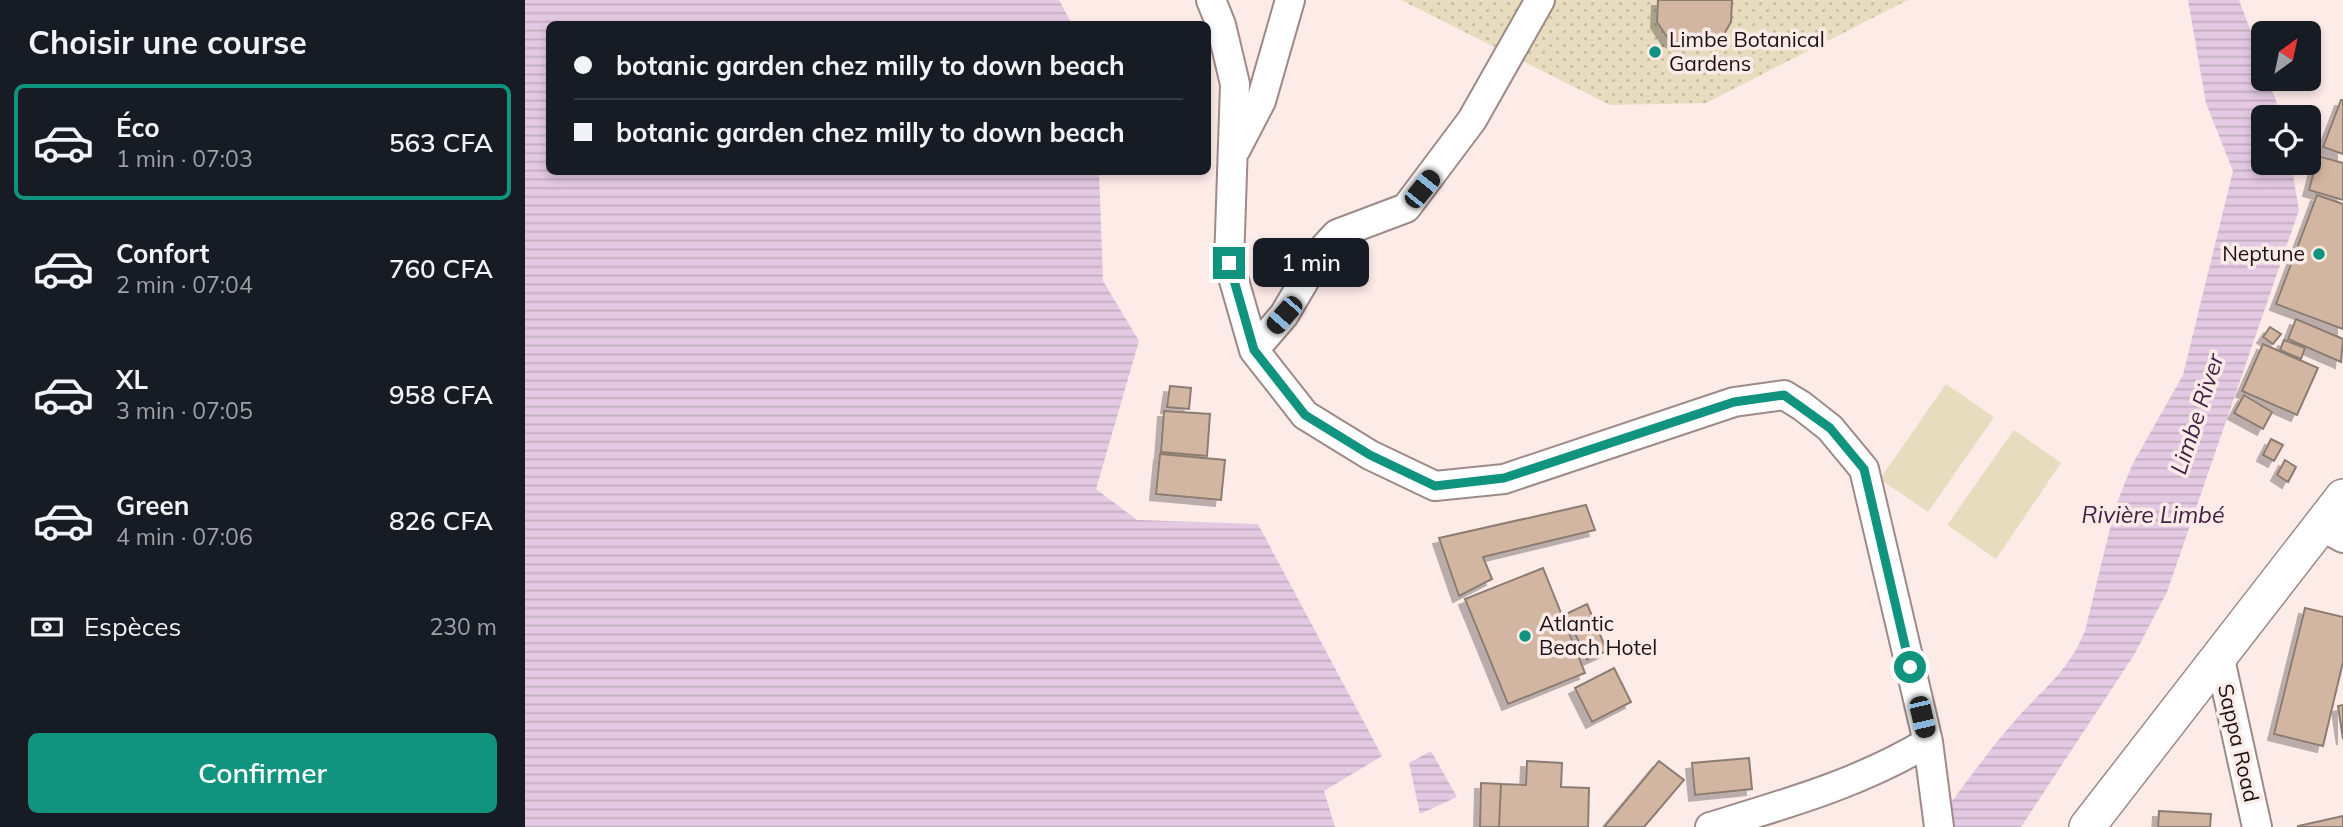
<!DOCTYPE html>
<html lang="fr">
<meta charset="utf-8">
<style>
:root{--surface:#171b24;--page:#20242c;--text:#f1f3f6;--muted:#9ea1a6;--line:#363941;--accent:#10947f}
body{margin:0;font-family:Mulish,sans-serif;background:var(--page);color:var(--text);height:100vh;display:flex;flex-direction:column;font-size:26px;white-space:nowrap}
*{box-sizing:border-box;margin:0}
p{font-size:23px;color:var(--muted)}
.icon{flex:none;width:38px;height:38px;fill:none;stroke:currentColor;stroke-width:2;stroke-linecap:round;stroke-linejoin:round}
.map{position:relative;flex:1;overflow:hidden}
.sheet{display:flex;flex-direction:column;background:var(--surface);width:525px}
.sheet>*{flex:none}
.guide{position:absolute;left:21px;top:21px;width:665px;height:154px;border-radius:10px;box-shadow:0 4px 10px #0003;display:grid;align-content:center;height:154px;padding:0 28px;background:var(--surface)}
.needle{width:46px;rotate:33deg}
.tools{position:absolute;left:1726px;top:21px;display:grid;gap:14px}
.tools a{display:grid;place-items:center;width:70px;height:70px;border-radius:10px;background:var(--surface);box-shadow:0 4px 10px #0003;font-size:35px}
.end{position:absolute;width:32px;height:32px;margin:-16px;border:9px solid #10947f;background:#fff;box-shadow:0 0 0 4px #fff}
.from{border-radius:50%}
.bubble{position:absolute;height:49px;border-radius:10px;background:var(--surface);box-shadow:0 4px 10px #0003;font-size:23px;font-weight:600;line-height:49px;text-align:center}
.car{position:absolute;width:21px;height:42px;margin:-21px -10px;border-radius:9px;box-shadow:0 0 5px 2px #0007;background:linear-gradient(#222 24%,#8ab4d8 0 40%,#222 0 76%,#8ab4d8 0 86%,#222 0)}
.guide b{display:flex;align-items:center;gap:24px;height:66px;font-size:26px}
.guide b+b{border-top:2px solid var(--line)}
.guide i{width:18px;height:18px;background:var(--text)}
ul{padding:0;list-style:none}
li{display:flex;align-items:center;gap:21px;height:116px;margin:0 14px 10px;padding:0 14px;border:4px solid transparent;border-radius:10px}
li div{flex:1}
li b{display:block;font-size:26px}
li em{font-style:normal;font-weight:600}
li.on{border-color:var(--accent)}
li>.icon{width:63px;height:63px;stroke-width:1.5}
h2{padding:0 28px;font-size:32px;line-height:84px}
.pay{display:flex;align-items:center;gap:18px;height:77px;padding:0 28px;font-size:26px}
.pay p{margin-inline-start:auto}
.button{display:flex;gap:14px;margin-top:auto;padding:14px 28px}
.button a{flex:1;height:80px;border-radius:10px;background:var(--accent);color:#fff;font-size:28px;font-weight:600;line-height:80px;text-align:center}
main{display:flex;flex:1;min-height:0}
.map>svg:first-child{display:block}
.grass{fill:url(#grass-dots)}
.pitch{fill:#e8dcbe}
.water{fill:url(#water-rules)}
.building{fill:#d3b6a1;stroke:#8c7d72;stroke-width:2;filter:url(#shadow)}
.lines{fill:none;stroke-linecap:round;stroke-linejoin:round}
.minor-casing{stroke:#9e8a87;stroke-width:32}
.major-casing{stroke:#9e8a87;stroke-width:38}
.minor{stroke:#fff;stroke-width:28}
.major{stroke:#fff;stroke-width:35}
.route{stroke:#10947f;stroke-width:9}
.poi-dot{fill:#10947f;stroke:#fdebe8;stroke-width:2.5}
.labels{text-anchor:middle;stroke-width:7;stroke-linejoin:round;paint-order:stroke}
.poi-label{font-size:21px;fill:#1a1311;stroke:#fdebe8;text-anchor:start}
.street-label{font-size:21px;fill:#1a1311;stroke:#fdebe8}
.water-label{font-size:23px;font-style:italic;fill:#432042;stroke:#fdebe8}
</style>
<main>
<section class="sheet">
<h2>Choisir une course</h2>
<ul>
<li class="on"><svg class="icon" aria-label="car" viewBox="0 0 24 24"><path d="M5 17H2v-5l4-1 3-4h7l3 4 3 1v5h-3M9 17h6M6 11h13"/><circle cx="7" cy="17" r="2"/><circle cx="17" cy="17" r="2"/></svg><div><b>Éco</b><p>1 min · 07:03</p></div><em>563 CFA</em></li>
<li><svg class="icon" aria-label="car" viewBox="0 0 24 24"><path d="M5 17H2v-5l4-1 3-4h7l3 4 3 1v5h-3M9 17h6M6 11h13"/><circle cx="7" cy="17" r="2"/><circle cx="17" cy="17" r="2"/></svg><div><b>Confort</b><p>2 min · 07:04</p></div><em>760 CFA</em></li>
<li><svg class="icon" aria-label="car" viewBox="0 0 24 24"><path d="M5 17H2v-5l4-1 3-4h7l3 4 3 1v5h-3M9 17h6M6 11h13"/><circle cx="7" cy="17" r="2"/><circle cx="17" cy="17" r="2"/></svg><div><b>XL</b><p>3 min · 07:05</p></div><em>958 CFA</em></li>
<li><svg class="icon" aria-label="car" viewBox="0 0 24 24"><path d="M5 17H2v-5l4-1 3-4h7l3 4 3 1v5h-3M9 17h6M6 11h13"/><circle cx="7" cy="17" r="2"/><circle cx="17" cy="17" r="2"/></svg><div><b>Green</b><p>4 min · 07:06</p></div><em>826 CFA</em></li>
</ul>
<div class="pay"><svg class="icon" aria-label="cash" viewBox="0 0 24 24"><path d="M3 7h18v10H3z"/><circle cx="12" cy="12" r="2"/></svg>Espèces<p>230 m</p></div>
<div class="button"><a>Confirmer</a></div>
</section>
<div class="map">
<svg width="1818" height="827" viewBox="0 0 1818 827">
<defs>
<pattern id="grass-dots" width="8" height="8" patternUnits="userSpaceOnUse" patternTransform="scale(1.75)"><rect width="8" height="8" fill="#e8dcbe"/><path d="M2 2h.1M6 6h.1" fill="none" stroke="#c6bca2" stroke-width="1.8" stroke-linecap="round"/></pattern>
<pattern id="water-rules" width="6" height="5" patternUnits="userSpaceOnUse" patternTransform="scale(1.75)"><rect width="6" height="5" fill="#e3c9e1"/><path d="M0 2.5h6" fill="none" stroke="#c2acc0"/></pattern>
<filter id="shadow"><feDropShadow dx="-6" dy="6" stdDeviation="0" flood-color="#0004"/></filter>
</defs>
<rect width="100%" height="100%" fill="#fdebe8"/>
<path class="grass" d="M876 0H1383L1181 103 1085 105Z"/>
<path class="pitch" d="M1421 384 1469 417 1403 512 1355 479Z
M1489 430 1536 463 1471 559 1422 525Z"/>
<path class="water" d="M0 0H534L547 24H24V172H574L578 281 614 341 571 489 612 520 733 524 857 756 799 791 810 827H0Z
M1663 0H1714L1738 64V79H1743L1757 117H1738V163H1766L1774 210 1642 592 1609 655 1496 827H1407C1434 793 1459 756 1487 724 1516 689 1542 675 1560 631L1590 508 1607 465 1658 375 1708 171 1681 103Z
M906 751 932 797 895 814 884 763Z"/>
<path class="building" d="M1133 0H1207L1206 22 1198 36 1187 41 1156 44 1144 40 1132 22Z
M1816 100H1818V154L1798 147Z
M1793 156 1818 163V200L1784 190Z
M1792 195 1818 204V329L1751 304Z
M1771 319 1818 339 1816 362 1763 339Z
M1745 327 1756 334 1748 344 1738 337Z
M1759 340 1780 348 1776 359 1755 350Z
M1738 344 1793 368 1772 415 1717 391Z
M645 386 666 388 664 409 642 407Z
M1719 395 1747 412 1738 429 1709 413Z
M639 411 685 414 682 456 636 452Z
M1746 439 1758 445 1749 461 1738 455Z
M635 454 700 460 696 500 631 494Z
M1760 460 1771 467 1763 482 1752 475Z
M1061 505 1070 530 958 557 967 579 934 596 914 538Z
M1018 568 1060 673 983 704 940 599Z
M1062 604 1082 651 1062 660 1041 614Z
M1780 608 1818 617V662L1798 746 1749 734Z
M1089 668 1106 702 1067 722 1050 688Z
M1818 705V739L1813 706Z
M1224 758 1227 789 1170 795 1167 763Z
M1002 761 1037 763 1036 787 1064 788 1063 827H974L976 784 1001 785Z
M1134 761 1159 780 1119 827H1079Z
M956 783 976 784 974 827H955Z
M1634 811 1686 814 1685 827H1633Z
M1818 816V827H1773V826Z"/>
<g class="lines">
<defs>
<path id="minor" d="M686 0 696 25 710 84 704 263 729 350 780 415 845 455 910 486 979 479 1209 402 1259 395 1277 406 1305 428 1339 469 1403 742 1414 827
M711 149 736 101 765 0
M729 350 759 315 798 249 812 234 881 208 947 120 1015 0
M1796 526 1818 538
M1695 659 1732 827
M1185 827C1260 804 1336 783 1403 742"/>
<path id="major" d="M1562 827 1818 497"/>
</defs>
<use href="#minor" class="minor-casing"/>
<use href="#major" class="major-casing"/>
<use href="#minor" class="minor"/>
<use href="#major" class="major"/>
</g>
<g class="lines">
<path class="route" d="M704 263 729 350 780 415 845 455 910 486 979 478 1209 402 1259 395 1305 428 1339 469 1385 667"/>
</g>
<g class="poi-dot">
<circle cx="1130" cy="52" r="7"/>
<circle cx="1794" cy="254" r="7"/>
<circle cx="1000" cy="636" r="7"/>
</g>
<g class="labels">
<g class="poi-label">
<text x="1144" y="47">Limbe Botanical<tspan x="1144" dy="24">Gardens</tspan></text>
<text x="1780" y="261" text-anchor="end">Neptune</text>
<text x="1014" y="631">Atlantic<tspan x="1014" dy="24">Beach Hotel</tspan></text>
</g>
<g class="street-label">
<text transform="translate(1713 743) rotate(77)" y="7">Sappa Road</text>
</g>
<g class="water-label">
<text transform="translate(1672 414) rotate(-72)" y="8">Limbe River</text>
<text x="1628" y="523">Rivière Limbé</text>
</g>
</g>
</svg>
<div class="tools">
<a><svg class="needle" viewBox="-14 -14 28 28"><path d="M0-13l5 13h-10z" fill="#e53935"/><path d="M0 13l5-13h-10z" fill="#9ea1a6"/></svg></a>
<a><svg class="icon" aria-label="locate" viewBox="0 0 24 24"><circle cx="12" cy="12" r="6"/><path d="M12 2v4M12 18v4M2 12h4M18 12h4"/></svg></a>
</div>
<i class="end from" style="left:1385px;top:667px"></i>
<i class="end" style="left:704px;top:263px"></i>
<div class="bubble" style="left:728px;top:238px;width:116px">1 min</div>
<i class="car" style="left:897px;top:189px;rotate:39deg"></i>
<i class="car" style="left:759px;top:315px;rotate:221deg"></i>
<i class="car" style="left:1397px;top:717px;rotate:167deg"></i>
<div class="guide">
<b><i class="from"></i>botanic garden chez milly to down beach</b>
<b><i></i>botanic garden chez milly to down beach</b>
</div>
</div>
</main>
